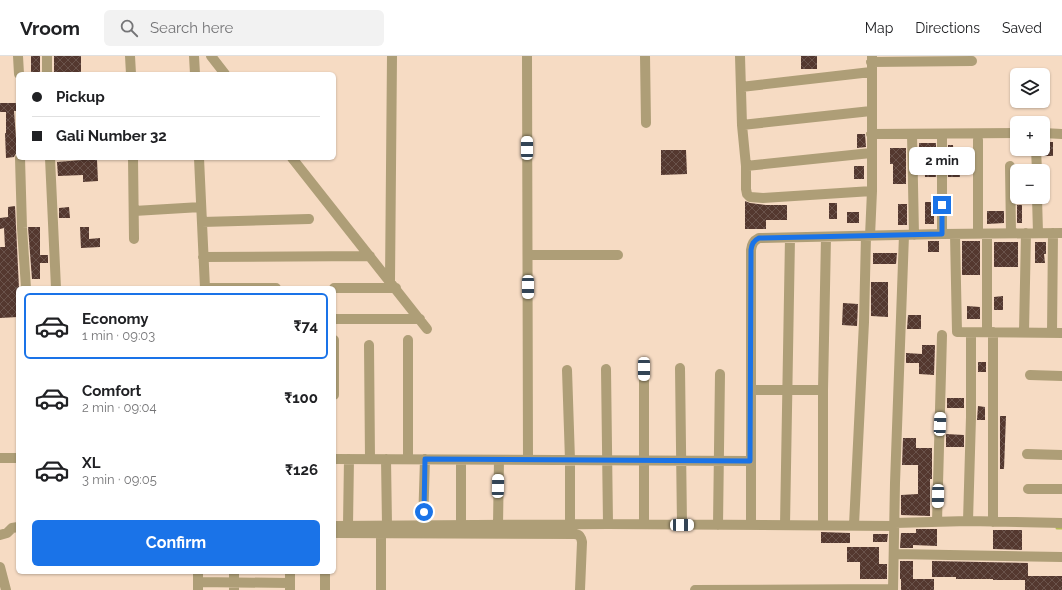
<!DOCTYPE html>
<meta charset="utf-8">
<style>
:root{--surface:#fff;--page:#f2f2f2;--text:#202124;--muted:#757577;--line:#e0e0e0;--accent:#1a73e8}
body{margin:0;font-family:Raleway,sans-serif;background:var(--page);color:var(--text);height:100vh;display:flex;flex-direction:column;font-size:15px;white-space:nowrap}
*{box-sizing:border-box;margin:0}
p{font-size:13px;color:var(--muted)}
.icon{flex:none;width:22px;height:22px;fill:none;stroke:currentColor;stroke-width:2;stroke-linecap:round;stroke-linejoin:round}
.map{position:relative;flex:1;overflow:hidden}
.panel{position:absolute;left:16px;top:230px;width:320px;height:288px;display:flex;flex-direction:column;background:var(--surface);border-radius:6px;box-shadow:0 1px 3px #0004}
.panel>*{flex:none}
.top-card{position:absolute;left:16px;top:16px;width:320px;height:88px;border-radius:6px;box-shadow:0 1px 3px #0004;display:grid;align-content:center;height:88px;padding:0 16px;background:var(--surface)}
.tools{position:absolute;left:1010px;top:12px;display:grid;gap:8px}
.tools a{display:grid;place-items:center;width:40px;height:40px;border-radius:6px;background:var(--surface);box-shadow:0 1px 3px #0004;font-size:20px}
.end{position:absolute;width:18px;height:18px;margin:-9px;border:5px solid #1a73e8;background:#fff;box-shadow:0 0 0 2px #fff}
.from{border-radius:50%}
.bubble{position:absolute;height:28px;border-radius:6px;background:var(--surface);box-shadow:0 1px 3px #0004;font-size:13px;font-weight:700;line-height:28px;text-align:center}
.car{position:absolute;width:12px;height:24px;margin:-12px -6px;border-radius:5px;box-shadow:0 0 3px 1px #0007;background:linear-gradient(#fff 24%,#345 0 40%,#fff 0 76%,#345 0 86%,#fff 0)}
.top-card b{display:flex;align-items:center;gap:14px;height:38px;font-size:15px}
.top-card b+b{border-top:1px solid var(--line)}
.top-card i{width:10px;height:10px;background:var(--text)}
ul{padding:7px 0 0;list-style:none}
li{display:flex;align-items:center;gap:12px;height:66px;margin:0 8px 6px;padding:0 8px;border:2px solid transparent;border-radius:6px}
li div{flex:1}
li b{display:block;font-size:15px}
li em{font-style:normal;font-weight:700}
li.selected{border-color:var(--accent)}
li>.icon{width:36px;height:36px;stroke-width:1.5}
.action{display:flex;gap:8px;margin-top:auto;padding:8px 16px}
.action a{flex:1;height:46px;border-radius:6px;background:var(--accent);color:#fff;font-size:16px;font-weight:700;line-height:46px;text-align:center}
header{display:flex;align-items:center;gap:24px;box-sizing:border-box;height:56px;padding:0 20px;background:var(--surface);border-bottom:1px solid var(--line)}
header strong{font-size:19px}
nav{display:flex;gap:22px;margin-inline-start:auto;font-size:14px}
.search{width:280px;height:36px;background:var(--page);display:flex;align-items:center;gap:10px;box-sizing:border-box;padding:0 14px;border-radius:6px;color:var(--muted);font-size:15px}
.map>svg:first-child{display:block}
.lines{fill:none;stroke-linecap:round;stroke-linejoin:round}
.stream{stroke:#b5bc56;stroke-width:3}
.building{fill:url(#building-cross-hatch)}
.minor{stroke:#ae9e77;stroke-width:10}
.route{stroke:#1a73e8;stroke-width:5}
</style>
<header>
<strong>Vroom</strong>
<div class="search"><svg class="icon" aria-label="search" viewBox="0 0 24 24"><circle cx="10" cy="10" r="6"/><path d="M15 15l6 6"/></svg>Search here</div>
<nav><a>Map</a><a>Directions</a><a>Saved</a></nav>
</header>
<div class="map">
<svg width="1062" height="534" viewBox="0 0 1062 534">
<defs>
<pattern id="building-cross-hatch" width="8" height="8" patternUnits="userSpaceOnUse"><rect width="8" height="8" fill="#54382f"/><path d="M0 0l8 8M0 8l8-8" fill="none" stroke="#6a534b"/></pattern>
</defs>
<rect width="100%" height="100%" fill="#f6dbc3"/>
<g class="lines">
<path class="stream" d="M1057 472H1062"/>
</g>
<path class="building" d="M31 0H40V18H31Z
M54 0H81V16H62V18H54Z
M801 0H817V13H801Z
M0 47H16V55H14L17 96 15 99 14 101 6 102 5 77H6V56H0Z
M857 78H865L866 91 857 92Z
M1043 86H1053V100H1043Z
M919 87H936V121H925V98H919Z
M948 89H953L954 105H960V121H948Z
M890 92H906V128H893V108H890Z
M661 94H686L687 118 661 119Z
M82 104H97L98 125 83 126V119L58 120 57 106Z
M854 110H864V123H854Z
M745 145 750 147 766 149H787V164H766V173H745Z
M925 146H934V168H925Z
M829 147H837V163H829Z
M898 148H907V169H898Z
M1017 149H1022V167H1017Z
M15 150 19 232H18V261L0 262V191H5L4 172 0 173V162L8 161V151Z
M69 151 70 162H59V152Z
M987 155H1004V167L987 168Z
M847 156H859V167H847Z
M28 171H40V199H48V207H40V223H32Z
M80 171H89V183L100 182V191L81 192Z
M928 185H939V196H928Z
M962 185H980V219H962Z
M994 186H1018V211H994Z
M1035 186H1046V198H1044L1045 207H1035Z
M873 197H897L896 208H873Z
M871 226H888V261L871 260Z
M1003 240V254H994V241Z
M843 247 858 248 857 270 842 269Z
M967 250 980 251V263H967Z
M908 259H921V273H907Z
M922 289H935L934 319 919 318V307H906V297L922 298Z
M978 306H986V316H978Z
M947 342H964V352H947Z
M978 350 985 351V364H977Z
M1000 360H1006L1004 413H1000Z
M946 378 964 379V391H946Z
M903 382H916V392H932V423H930V460L901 459V439L918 438V409H902Z
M916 473H937V490L913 489V492H900L901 477H916Z
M993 474H1022V494L993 493Z
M821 476 850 477V487H821Z
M873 478H888L887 486H873Z
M847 491H879V508H887V523H860V506H847Z
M900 505H913V523H934V534H901V523H900Z
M932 505 1028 507V520H1062V534H1025V524H993V523H956V521H932Z"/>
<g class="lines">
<path class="minor" d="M18 0 19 18
M47 0V18
M130 0 131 18
M194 0 195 18
M211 0 225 18
M527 0 528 404
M645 0 646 67
M740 0 742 69 746 110V133L747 138 750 141 763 142 872 135
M871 6 972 5
M741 31 871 16
M742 69 871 55
M1043 77 1062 78
M871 78 1017 77
M912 78 914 179
M942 78V178
M978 84V178
M1036 93 1037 115
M20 102 22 172 26 232
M50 102 56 232
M133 102 134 183
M199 102 205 232
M292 102 427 273
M746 110 871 97
M1010 110 1011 177
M1037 141 1038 177
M134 155 201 151
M202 166 309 163
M955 178 957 276 1062 277
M870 180 872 135V0
M528 199H618
M203 201 370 200
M390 225 392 0
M205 232H276
M334 232H396
M334 263H420
M987 276V178
M993 276V466
M1024 276 1026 177
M1052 277 1053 177
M369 289 370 403
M680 312 682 469
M606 313 608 468
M644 313V468
M567 314 570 404V468
M1030 319 1062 320
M751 334H823
M334 339V284
M1027 398 1062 399
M0 402H18
M334 403 750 405
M386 403 387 469
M408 403V284
M1028 433H1062
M968 465 971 361V277
M937 466 942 279
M895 467 968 465 1062 467
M348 469 349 403
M423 469 425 403
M461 469V404
M498 469 499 404
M718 469 720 318
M751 469V194C752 188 753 185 759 182L942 178 1062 177
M785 469 790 182
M823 469V334L826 181
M854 469 864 266 866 180
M334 470 608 468 894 470
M334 477 575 478C580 479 581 481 582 486L580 534
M0 479 7 477 12 472 18 471
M894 498 1062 501
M0 511 6 534
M198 516V534
M234 516V534
M198 526 290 527
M290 534V516
M325 534V516
M381 534V477
M695 534 893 533
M893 534 895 427 904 179"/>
</g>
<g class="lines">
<path class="route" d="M424 456 425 403 750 405 751 194C752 188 753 185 759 182L942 178V149"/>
</g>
</svg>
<div class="tools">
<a><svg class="icon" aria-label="layers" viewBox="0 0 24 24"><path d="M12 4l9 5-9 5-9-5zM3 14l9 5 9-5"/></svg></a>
<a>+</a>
<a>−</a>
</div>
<i class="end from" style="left:424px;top:456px"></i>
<i class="end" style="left:942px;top:149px"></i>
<div class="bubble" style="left:909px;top:91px;width:66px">2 min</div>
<i class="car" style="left:527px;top:92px;rotate:0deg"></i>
<i class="car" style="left:528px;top:231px;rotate:180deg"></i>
<i class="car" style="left:644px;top:313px;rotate:180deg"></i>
<i class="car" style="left:940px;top:368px;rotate:2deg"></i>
<i class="car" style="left:498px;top:430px;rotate:1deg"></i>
<i class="car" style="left:938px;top:440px;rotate:181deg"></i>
<i class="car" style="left:682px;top:469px;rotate:90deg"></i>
<div class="top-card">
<b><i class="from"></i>Pickup</b>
<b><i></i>Gali Number 32</b>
</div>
<section class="panel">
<ul>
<li class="selected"><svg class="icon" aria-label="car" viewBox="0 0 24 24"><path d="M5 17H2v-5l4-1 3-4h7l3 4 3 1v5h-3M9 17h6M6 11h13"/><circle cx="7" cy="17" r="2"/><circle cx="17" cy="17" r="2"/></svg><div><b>Economy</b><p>1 min · 09:03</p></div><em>₹74</em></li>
<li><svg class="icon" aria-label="car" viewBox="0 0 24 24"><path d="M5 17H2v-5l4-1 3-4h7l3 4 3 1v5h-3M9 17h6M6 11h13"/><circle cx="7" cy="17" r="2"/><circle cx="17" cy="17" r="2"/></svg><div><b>Comfort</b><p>2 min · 09:04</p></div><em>₹100</em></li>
<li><svg class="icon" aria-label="car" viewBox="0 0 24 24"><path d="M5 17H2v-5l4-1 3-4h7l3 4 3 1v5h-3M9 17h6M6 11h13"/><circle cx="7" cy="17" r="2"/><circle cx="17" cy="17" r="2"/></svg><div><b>XL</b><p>3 min · 09:05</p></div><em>₹126</em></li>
</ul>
<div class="action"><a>Confirm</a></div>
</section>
</div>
